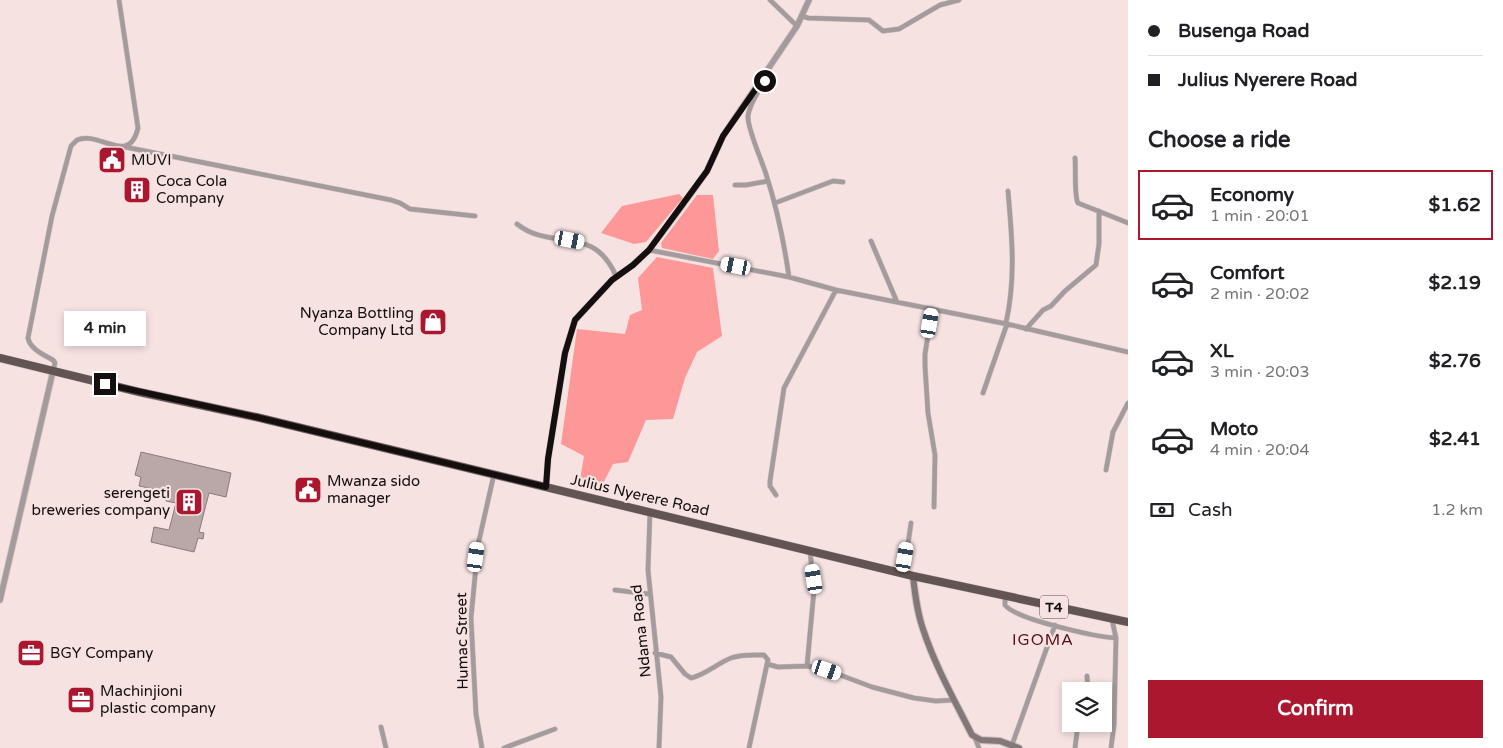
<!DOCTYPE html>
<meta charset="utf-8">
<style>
:root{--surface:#fff;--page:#f2f2f2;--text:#202124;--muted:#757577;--line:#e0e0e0;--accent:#ac1730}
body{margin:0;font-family:"Varela Round",sans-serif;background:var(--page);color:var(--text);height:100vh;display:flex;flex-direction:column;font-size:19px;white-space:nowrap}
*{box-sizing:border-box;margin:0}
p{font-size:16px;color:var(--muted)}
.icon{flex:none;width:28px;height:28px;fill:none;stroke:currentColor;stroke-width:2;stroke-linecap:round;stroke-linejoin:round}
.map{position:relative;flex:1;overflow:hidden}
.panel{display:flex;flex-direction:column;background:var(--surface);width:375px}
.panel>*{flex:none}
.banner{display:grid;align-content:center;height:110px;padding:0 20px;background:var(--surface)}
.buttons{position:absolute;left:1062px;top:682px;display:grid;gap:10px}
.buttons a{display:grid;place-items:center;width:50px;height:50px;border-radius:0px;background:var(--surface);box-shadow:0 2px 8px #0003;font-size:25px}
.end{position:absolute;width:22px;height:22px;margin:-11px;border:6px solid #140e0e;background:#fff;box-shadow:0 0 0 2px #fff}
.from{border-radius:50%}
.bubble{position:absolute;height:35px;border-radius:0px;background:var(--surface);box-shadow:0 2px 8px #0003;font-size:16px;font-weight:700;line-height:35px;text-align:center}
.car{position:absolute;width:15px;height:30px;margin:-15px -8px;border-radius:6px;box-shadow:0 0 4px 1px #0007;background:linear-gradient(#fff 24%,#345 0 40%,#fff 0 76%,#345 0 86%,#fff 0)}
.banner b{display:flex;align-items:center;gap:18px;height:48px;font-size:19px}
.banner b+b{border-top:1px solid var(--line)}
.banner i{width:12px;height:12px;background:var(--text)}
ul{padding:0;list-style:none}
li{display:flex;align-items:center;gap:15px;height:70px;margin:0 10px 8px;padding:0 10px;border:2px solid transparent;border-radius:0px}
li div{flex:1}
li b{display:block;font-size:19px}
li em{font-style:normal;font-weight:700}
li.selected{border-color:var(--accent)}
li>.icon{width:45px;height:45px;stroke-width:1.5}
h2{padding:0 20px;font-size:22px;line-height:60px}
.pay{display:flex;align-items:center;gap:12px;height:55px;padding:0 20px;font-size:19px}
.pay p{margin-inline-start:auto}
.primary-button{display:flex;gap:10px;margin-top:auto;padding:10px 20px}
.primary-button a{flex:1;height:58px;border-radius:0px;background:var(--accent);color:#fff;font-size:20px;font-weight:700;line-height:58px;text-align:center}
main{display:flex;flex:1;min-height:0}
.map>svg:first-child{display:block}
.forest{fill:#fe9798}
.building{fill:#baa8a8;stroke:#8b7a7a}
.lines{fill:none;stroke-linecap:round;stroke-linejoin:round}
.minor-casing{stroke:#d1c0bf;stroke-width:5.5}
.tertiary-casing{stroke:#d1c0bf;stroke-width:7}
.secondary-casing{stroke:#d1c0bf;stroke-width:8}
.trunk-casing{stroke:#d1c0bf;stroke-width:9}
.minor{stroke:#a49c9c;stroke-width:4.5}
.tertiary{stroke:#a49c9c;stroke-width:5.5}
.secondary{stroke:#837878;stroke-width:6}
.trunk{stroke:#625453;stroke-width:8}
.route{stroke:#140e0e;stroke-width:6}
.labels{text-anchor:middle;stroke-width:4.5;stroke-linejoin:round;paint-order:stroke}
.shield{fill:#f5e2e1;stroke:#584e4d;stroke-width:1}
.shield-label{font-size:14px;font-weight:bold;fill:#140e0e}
.poi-label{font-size:15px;fill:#140e0e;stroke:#f5e2e1;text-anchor:start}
.street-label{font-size:15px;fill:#140e0e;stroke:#f5e2e1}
.neighbourhood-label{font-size:16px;letter-spacing:1px;fill:#540f17;stroke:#f5e2e1}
</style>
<main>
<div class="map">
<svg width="1128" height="748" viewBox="0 0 1128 748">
<rect width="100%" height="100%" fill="#f5e2e1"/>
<path class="forest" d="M679 194 683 198 646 242 634 244 601 233 622 206Z
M697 195H713L719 251 713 259 662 248 661 243Z
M657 257 713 268 722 336 697 352 685 378 673 419 646 420 628 462 613 464 600 489 580 480 584 456 561 444 577 329 625 334 630 315 642 310 638 278Z"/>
<path class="building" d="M126 183 150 188 148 197 124 192Z
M141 452 231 473 226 497 209 493 199 532 204 533 203 539 198 538 194 552 151 542 154 527 169 530 176 503 166 501 168 492 139 486 141 477 135 475Z"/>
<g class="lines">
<defs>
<path id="minor" d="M770 0 797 26
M802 16 808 18 869 20 883 31 899 29 940 5 959 0
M767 73C763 88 750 100 748 116 747 128 762 161 766 174 777 208 784 242 789 277
M125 147 391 200 400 203 410 209 475 216
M1075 158C1076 168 1074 197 1078 203L1128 223
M735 185H746L768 181
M775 203 833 181 843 182
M517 224C552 252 593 223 616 276
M871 241 897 302
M649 250 789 277 836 290 1007 324 1128 352
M932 310 925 354V366L928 413 935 455 934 507
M1006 323C1016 278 1012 237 1008 191
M1026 329 1043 310 1051 306 1065 291 1096 265 1099 244V211
M53 371 55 363 53 360C44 355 30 349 28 338L52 216 71 146 77 140C99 130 129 167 138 128L119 0
M983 393 1007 324
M1106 470 1113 432 1128 403
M776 495 770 486V481L784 388 836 290
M650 512 648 570 661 697 659 748
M904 573 911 523
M615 590 649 594
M1005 596V605C1015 619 1096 637 1116 638
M655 653 671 657 685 674 691 678C705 675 718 663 731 658 741 654 753 655 764 655L768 660 767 664
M807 666 814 590 810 551
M1087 676 1088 691
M381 727 386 748
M975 738 979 748
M1012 745 1055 625
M482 748 476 714 471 618 478 545 494 474
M504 748 555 729
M749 748 767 664 778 667 807 666 827 670 872 687 914 698 936 701 954 700
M1075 748 1078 724
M1111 748 1114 725 1116 638 1112 620"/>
<path id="tertiary" d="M546 487 548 459 565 353 575 320 612 280 633 265 649 250 682 206 707 171 723 136 797 26 809 0
M0 600 53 371"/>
<path id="secondary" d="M913 576C915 594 917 612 923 629 935 666 955 701 972 735L981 740 1000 741 1019 748"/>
<path id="trunk" d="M0 358 139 392 256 417 913 576 1128 622"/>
</defs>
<use href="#minor" class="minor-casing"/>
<use href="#tertiary" class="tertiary-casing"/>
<use href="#secondary" class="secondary-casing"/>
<use href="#trunk" class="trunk-casing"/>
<use href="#minor" class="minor"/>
<use href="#tertiary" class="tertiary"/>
<use href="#secondary" class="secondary"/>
<use href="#trunk" class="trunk"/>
</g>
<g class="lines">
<path class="route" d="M105 384 256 417 546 487 548 459 565 353 575 320 612 280 633 265 649 250 707 171 723 136 767 73 765 81"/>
</g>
<defs>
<symbol id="civic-square" viewBox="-11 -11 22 22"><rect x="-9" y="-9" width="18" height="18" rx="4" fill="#ac1730" stroke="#f5e2e1"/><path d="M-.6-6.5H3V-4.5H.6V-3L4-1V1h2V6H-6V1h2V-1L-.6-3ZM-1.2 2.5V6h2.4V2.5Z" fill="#fff"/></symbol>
<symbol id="building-square" viewBox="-11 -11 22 22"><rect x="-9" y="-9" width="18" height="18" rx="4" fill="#ac1730" stroke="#f5e2e1"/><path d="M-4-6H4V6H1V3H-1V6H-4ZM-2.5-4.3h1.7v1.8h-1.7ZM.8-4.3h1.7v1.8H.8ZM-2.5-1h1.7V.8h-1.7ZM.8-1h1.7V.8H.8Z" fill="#fff"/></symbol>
<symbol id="shop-square" viewBox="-11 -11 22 22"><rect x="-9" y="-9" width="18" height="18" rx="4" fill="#ac1730" stroke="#f5e2e1"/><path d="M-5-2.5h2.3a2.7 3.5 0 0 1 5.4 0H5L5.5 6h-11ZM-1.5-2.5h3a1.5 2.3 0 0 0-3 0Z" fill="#fff"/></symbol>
<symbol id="office-square" viewBox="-11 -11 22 22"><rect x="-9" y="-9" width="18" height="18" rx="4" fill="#ac1730" stroke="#f5e2e1"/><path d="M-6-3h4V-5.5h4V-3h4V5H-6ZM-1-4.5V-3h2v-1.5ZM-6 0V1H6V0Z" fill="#fff"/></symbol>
</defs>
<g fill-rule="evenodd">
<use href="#civic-square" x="96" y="144" width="32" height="32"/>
<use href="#building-square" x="121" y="174" width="32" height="32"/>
<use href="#shop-square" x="417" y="306" width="32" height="32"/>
<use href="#civic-square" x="292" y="474" width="32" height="32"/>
<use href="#building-square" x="173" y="486" width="32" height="32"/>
<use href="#office-square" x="15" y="637" width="32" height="32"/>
<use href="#office-square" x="65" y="684" width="32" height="32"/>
</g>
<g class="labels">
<rect class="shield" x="1040" y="595.5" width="28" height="23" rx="4"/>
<g class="shield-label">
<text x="1054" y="612">T4</text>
</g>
<g class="poi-label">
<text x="131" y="165">MUVI</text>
<text x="156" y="186">Coca Cola<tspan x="156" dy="17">Company</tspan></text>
<text x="414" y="318" text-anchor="end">Nyanza Bottling<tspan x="414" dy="17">Company Ltd</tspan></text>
<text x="327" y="486">Mwanza sido<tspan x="327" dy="17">manager</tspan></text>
<text x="170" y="498" text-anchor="end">serengeti<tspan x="170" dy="17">breweries company</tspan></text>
<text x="50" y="658">BGY Company</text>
<text x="100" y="696">Machinjioni<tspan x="100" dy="17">plastic company</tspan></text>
</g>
<g class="street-label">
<text transform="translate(640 495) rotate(13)" y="5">Julius Nyerere Road</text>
<text transform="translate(641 631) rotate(-96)" y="5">Ndama Road</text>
<text transform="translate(462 641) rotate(-91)" y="5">Humac Street</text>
</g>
<g class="neighbourhood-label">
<text x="1043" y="645">IGOMA</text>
</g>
</g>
</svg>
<div class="buttons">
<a><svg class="icon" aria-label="layers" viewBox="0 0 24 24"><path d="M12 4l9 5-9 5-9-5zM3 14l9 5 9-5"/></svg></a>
</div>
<i class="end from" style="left:765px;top:81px"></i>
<i class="end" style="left:105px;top:384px"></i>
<div class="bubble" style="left:64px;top:311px;width:82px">4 min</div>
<i class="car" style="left:570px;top:240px;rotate:101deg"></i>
<i class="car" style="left:736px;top:266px;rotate:281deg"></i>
<i class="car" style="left:930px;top:323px;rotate:10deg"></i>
<i class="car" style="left:476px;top:557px;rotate:8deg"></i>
<i class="car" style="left:905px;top:557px;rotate:10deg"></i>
<i class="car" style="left:814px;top:579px;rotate:351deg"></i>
<i class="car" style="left:827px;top:670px;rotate:109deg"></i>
</div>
<section class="panel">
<div class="banner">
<b><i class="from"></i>Busenga Road</b>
<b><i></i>Julius Nyerere Road</b>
</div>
<h2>Choose a ride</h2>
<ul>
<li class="selected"><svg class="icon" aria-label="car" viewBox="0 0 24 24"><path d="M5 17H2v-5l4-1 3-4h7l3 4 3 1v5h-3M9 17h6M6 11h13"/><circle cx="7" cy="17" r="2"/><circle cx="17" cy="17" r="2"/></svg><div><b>Economy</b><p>1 min · 20:01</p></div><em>$1.62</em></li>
<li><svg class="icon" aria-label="car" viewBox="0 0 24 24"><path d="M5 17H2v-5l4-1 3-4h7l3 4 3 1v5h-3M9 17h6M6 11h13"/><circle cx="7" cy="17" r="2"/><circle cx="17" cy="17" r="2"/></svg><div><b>Comfort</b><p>2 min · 20:02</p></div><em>$2.19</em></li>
<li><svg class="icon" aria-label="car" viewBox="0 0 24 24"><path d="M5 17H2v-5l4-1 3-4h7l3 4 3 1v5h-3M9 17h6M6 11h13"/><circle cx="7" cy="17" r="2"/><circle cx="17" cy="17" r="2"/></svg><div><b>XL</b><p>3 min · 20:03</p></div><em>$2.76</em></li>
<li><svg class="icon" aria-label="car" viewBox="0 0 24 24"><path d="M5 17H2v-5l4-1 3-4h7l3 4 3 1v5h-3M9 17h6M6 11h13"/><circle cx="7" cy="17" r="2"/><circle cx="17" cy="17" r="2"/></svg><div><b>Moto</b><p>4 min · 20:04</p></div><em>$2.41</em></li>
</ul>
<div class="pay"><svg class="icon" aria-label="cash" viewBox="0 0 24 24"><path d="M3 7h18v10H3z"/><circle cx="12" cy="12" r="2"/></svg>Cash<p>1.2 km</p></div>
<div class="primary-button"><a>Confirm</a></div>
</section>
</main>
